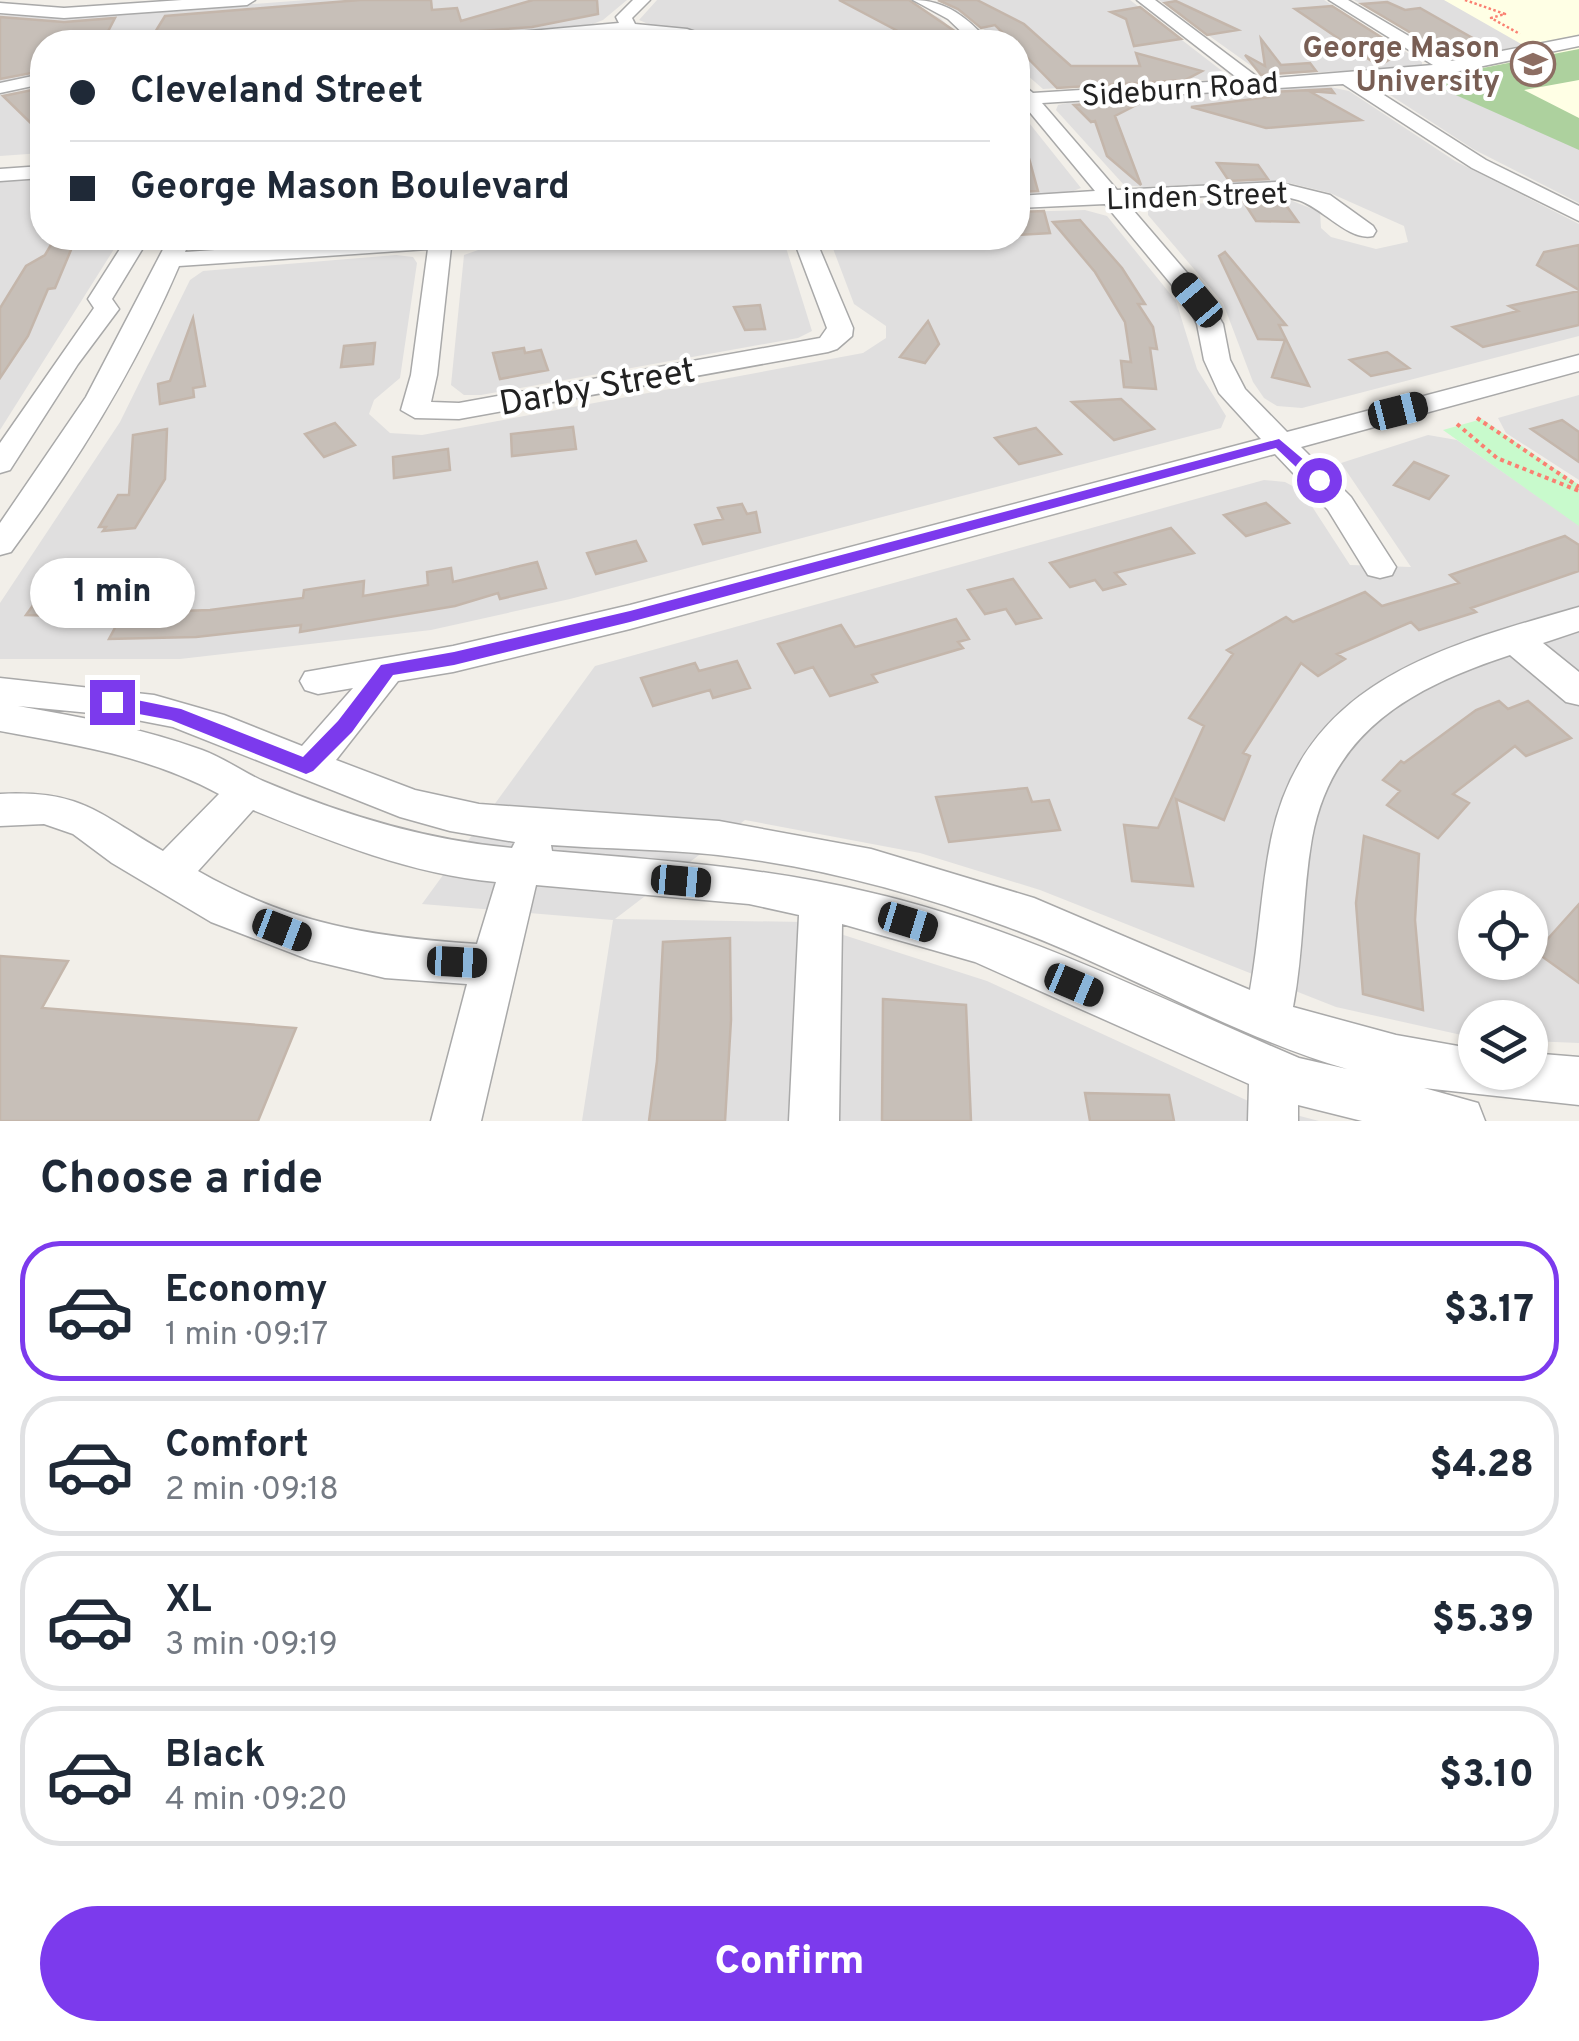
<!DOCTYPE html>
<meta charset="utf-8">
<style>
:root{--surface:#fff;--page:#f6f6f7;--text:#1f2937;--muted:#747a83;--line:#e0e1e3;--accent:#7c3aed}
body{margin:0;font-family:Overpass,sans-serif;background:var(--page);color:var(--text);height:100vh;display:flex;flex-direction:column;font-size:38px;white-space:nowrap}
*{box-sizing:border-box;margin:0}
p{font-size:32px;color:var(--muted)}
.icon{flex:none;width:55px;height:55px;fill:none;stroke:currentColor;stroke-width:2;stroke-linecap:round;stroke-linejoin:round}
.map{position:relative;height:1121px;overflow:hidden}
.panel{display:flex;flex-direction:column;background:var(--surface);flex:1}
.panel>*{flex:none}
.banner{position:absolute;left:30px;top:30px;width:1000px;height:220px;border-radius:40px;box-shadow:0 2px 8px #0004;display:grid;align-content:center;height:220px;padding:0 40px;background:var(--surface)}
.fabs{position:absolute;left:1458px;top:890px;display:grid;gap:20px}
.fabs a{display:grid;place-items:center;width:90px;height:90px;border-radius:50%;background:var(--surface);box-shadow:0 2px 8px #0004;font-size:50px}
.end{position:absolute;width:45px;height:45px;margin:-22px;border:12px solid #7c3aed;background:#fff;box-shadow:0 0 0 5px #fff}
.from{border-radius:50%}
.bubble{position:absolute;height:70px;border-radius:35px;background:var(--surface);box-shadow:0 2px 8px #0004;font-size:32px;font-weight:800;line-height:70px;text-align:center}
.car{position:absolute;width:30px;height:60px;margin:-30px -15px;border-radius:12px;box-shadow:0 0 8px 2px #0007;background:linear-gradient(#222 24%,#8ab4d8 0 40%,#222 0 76%,#8ab4d8 0 86%,#222 0)}
.banner b{display:flex;align-items:center;gap:35px;height:95px;font-size:38px}
.banner b+b{border-top:2px solid var(--line)}
.banner i{width:25px;height:25px;background:var(--text)}
ul{padding:0;list-style:none}
li{display:flex;align-items:center;gap:30px;height:140px;margin:0 20px 15px;padding:0 20px;border:5px solid var(--line);border-radius:40px}
li div{flex:1}
li b{display:block;font-size:38px}
li em{font-style:normal;font-weight:800}
li.current{border-color:var(--accent)}
li>.icon{width:90px;height:90px;stroke-width:1.5}
h2{padding:0 40px;font-size:45px;line-height:120px}
.button{display:flex;gap:20px;margin-top:auto;padding:20px 40px}
.button a{flex:1;height:115px;border-radius:60px;background:var(--accent);color:#fff;font-size:40px;font-weight:800;line-height:115px;text-align:center}
.map>svg:first-child{display:block}
.residential{fill:#e0dfdf;fill-rule:evenodd}
.education{fill:#ffffe5}
.forest{fill:#add19e}
.park{fill:#c8facc}
.building{fill:#c7bfb8;stroke:#c4b6ab;stroke-width:2.5}
.lines{fill:none;stroke-linecap:round;stroke-linejoin:round}
.minor-casing{stroke:#a9a9a9;stroke-width:3}
.path-far1{stroke:#fa8072;stroke-width:2.5;stroke-dasharray:2.5 2.5;stroke-linecap:butt}
.path{stroke:#fa8072;stroke-width:4;stroke-dasharray:4 4;stroke-linecap:butt}
.minor{fill:#fff;fill-rule:evenodd}
.route{fill:#7c3aed}
.labels{text-anchor:middle;stroke-width:8;stroke-linejoin:round;paint-order:stroke}
.far-education-label{font-size:30px;font-weight:bold;fill:#785e54;stroke:#fff;text-anchor:end}
.far-street-label{font-size:30px;fill:#222;stroke:#fff}
.street-label{font-size:35px;fill:#222;stroke:#fff}
</style>
<div class="map">
<svg width="1579" height="1121" viewBox="0 0 1579 1121">
<rect width="100%" height="100%" fill="#f2efe9"/>
<path class="residential" d="M307 0H627L603 20 585 27 403 42H42V75L0 83V15L67 18Z
M657 0H900L940 18 965 42H734L709 33 653 26 639 20Z
M938 0H1130L1226 74 1224 79 1043 89 1018 67V42H996L979 24Z
M1159 0H1324L1422 62V67L1264 75Z
M1354 0H1445L1527 44 1466 58 1445 55Z
M1434 80 1579 145V203L1473 149 1381 89 1382 83Z
M42 86V153L0 156V95Z
M1325 86 1349 91 1455 161 1579 224V336L1302 408 1277 406 1264 398 1253 382 1223 303 1148 215V207L1285 198 1320 212 1321 228 1331 237 1376 249 1408 242 1404 226 1330 193 1281 181 1144 187 1124 185 1056 110 1058 105 1067 103Z
M1018 109 1081 188 1068 193 1018 194Z
M42 173V238H121L0 430V176Z
M1085 210 1107 216 1176 301 1197 369 1226 416 1221 428 570 599 431 630 180 659H0V603L120 422 190 280 203 271 396 255 413 257 417 263 400 378 374 400 369 414 390 433 422 435 863 353 886 338V326L854 304 829 238H1018V212Z
M633 238H783L812 331 798 338 481 395H464L451 385 464 255 481 249Z
M1579 395V480L1506 433 1498 418Z
M1428 435 1457 440 1579 525V1043L1530 1041V1018H1475V1038L1336 1007 1040 890 920 853 745 820 615 919 803 922 987 981 1257 1105 1319 1121H582L613 920 422 904 595 666 1264 480 1285 482 1302 491 1350 565 1411 567 1341 463ZM1475 908H1530V962H1475Z"/>
<path class="education" d="M1444 0H1579V141L1434 74 1537 53Z"/>
<path class="forest" d="M1579 49V80L1524 90 1579 118V150L1422 80Z"/>
<path class="park" d="M1482 419 1579 485V526L1443 430Z"/>
<path class="building" d="M360 0H431L432 10 457 8 461 21 533 0H597L598 14 532 27 336 42H149L165 16Z
M839 0H909L956 32 911 38Z
M938 0H977L1024 24 1071 66H1140L1136 53 1202 71 1185 80 1057 88 1018 48V42H1012L995 25 981 28 958 9Z
M1176 1 1238 30 1207 35 1165 3Z
M1387 2 1405 10 1420 8 1483 44 1445 46 1433 40H1423L1362 4Z
M1332 6 1403 51 1379 66 1295 9Z
M1140 7 1181 39 1134 46 1126 19 1111 12Z
M0 17 64 22 115 18 103 41 42 42V71L0 79Z
M1261 39 1281 65 1310 63 1316 71 1261 75 1245 55 1265 66Z
M42 88V134L3 96Z
M1331 89 1334 93 1309 91 1361 120 1266 128 1191 107 1269 97 1268 92Z
M1146 100 1115 116 1141 185 1107 156 1095 121 1091 122 1074 105Z
M1024 140 1038 191 1018 192V141Z
M1217 163 1258 165 1268 179 1229 181Z
M1241 198 1283 201 1298 222 1256 221Z
M1044 211 1050 233 1018 235V212Z
M1080 220 1122 268 1145 304H1138L1153 327 1157 349 1150 348 1156 389 1124 387 1121 361 1131 362 1125 322 1095 272 1053 222Z
M55 238H76L55 288 48 289 28 336 0 378V308L26 266 45 255Z
M1579 245V290L1537 265 1544 252Z
M1225 252 1286 325H1279L1309 386 1272 377 1285 340 1258 339 1219 256Z
M1579 291V325L1483 347 1453 327 1518 311 1509 306Z
M760 305 765 329 745 330 734 307Z
M193 318 205 386 193 388 194 397 160 404 158 384 170 381Z
M928 321 939 344 925 363 900 357Z
M375 343 373 364 341 367 344 346Z
M524 348 525 353 541 350 548 370 500 379 493 353Z
M1387 352 1409 368 1371 376 1350 360Z
M1121 399 1154 429 1114 440 1072 402Z
M1562 420 1579 432V462L1531 429Z
M335 423 355 445 324 457 305 434Z
M573 427 576 449 512 456 511 434Z
M1036 428 1061 454 1019 464 995 438Z
M167 429 165 479 135 528 103 531 106 527H99L118 495H129L133 435Z
M448 449 450 470 394 478 393 457Z
M1414 462 1448 476 1429 499 1394 485Z
M1266 503 1289 523 1246 536 1224 515Z
M742 504 747 514 756 512 760 532 703 544 695 525 723 519 718 508Z
M1171 528 1194 553 1115 573 1125 584 1103 590 1095 580 1070 587 1050 563Z
M1565 536 1579 545V571L1471 608 1476 612 1419 630 1411 622 1337 654 1345 659 1318 676 1301 663 1243 753 1250 756 1224 820 1176 799 1193 886 1132 881 1124 825 1158 828 1204 726 1189 718 1233 654 1227 650 1286 617 1293 622 1365 592 1382 606 1459 583 1450 575Z
M636 541 646 561 596 574 587 553Z
M537 562 546 588 500 599 498 593 455 606 300 632 301 625 196 637 109 639 123 613 210 610 303 598 304 590 364 581 363 596 428 585 427 572 451 568 453 582Z
M59 569 94 570 63 616 26 615Z
M1013 579 1041 618 1016 624 1006 609 985 614 968 590Z
M956 619 969 639 958 642 963 648 872 675 877 682 830 696 813 667 795 673 778 644 841 625 855 647Z
M737 661 750 688 713 698 710 690 653 706 641 678 695 663 699 671Z
M1499 701 1508 709 1528 701 1571 738 1526 756 1515 746 1453 794 1469 803 1438 838 1387 805 1400 791 1383 780 1401 761 1404 763 1476 710Z
M1027 788 1032 802 1049 800 1060 830 949 842 936 797Z
M1364 836 1419 854 1415 920 1423 1010 1363 994 1356 903Z
M1579 904V983L1536 952Z
M730 938 731 1020 725 1121H649L657 1061 663 942Z
M0 956 68 961 42 1008 296 1028 258 1121H0Z
M883 999 966 1005 971 1121H882Z
M1085 1093 1169 1095 1174 1121H1090Z"/>
<g class="lines">
<defs>
<path id="minor" d="M182 0H255L247 5 64 18 0 13V3L64 8Z
M633 0H650L632 18 635 24 687 29 725 42 624 33 508 42H456L464 37 619 23 616 17Z
M913 0C946 0 968 18 989 42H972L948 19Z
M1137 0H1155L1260 79 1433 65 1329 0H1348L1451 61 1579 36V46L1450 73 1365 83 1486 160 1579 206V221L1472 168 1343 84 1042 103 1117 190 1277 182 1330 195 1373 226 1376 231 1373 236C1349 242 1322 207 1298 200 1246 186 1181 200 1127 203L1206 295 1223 324 1230 360 1245 389 1287 432 1579 355V371L1301 447 1351 497 1396 567 1392 575 1380 578 1368 575 1328 510 1275 454 630 629 453 672 398 681 336 760 415 790 479 804 719 821 871 849 1034 898 1250 990C1259 941 1261 889 1271 840 1303 681 1443 646 1579 607V631L1543 643 1579 672V705L1566 702 1510 655C1413 687 1332 730 1312 838 1302 894 1304 951 1293 1007L1396 1035 1475 1049V1072H1530V1053L1579 1057V1105L1424 1088 1478 1103 1485 1121H1362L1298 1105V1121H1248L1249 1084 975 962 842 924 839 1121H789L799 915 749 904 536 885 481 1121H431L467 984 385 978 310 960 211 922 112 863 73 834 44 824 0 826V794C82 790 97 813 163 851L219 794C149 756 77 745 0 731V678L154 695 224 715 302 746 353 688 318 694 305 690 300 681 305 672 453 646 630 605 1261 439 1219 393 1204 360 1197 324 1186 302 1105 204 1018 208V196L1095 191 1023 104H1018V81L1033 93 1240 80ZM18 706 111 715 173 727 400 817 450 831 515 842 512 848C425 840 343 815 263 781 243 772 224 758 202 750 142 728 81 717 18 706ZM253 810C332 842 411 874 496 882L477 944C371 937 291 924 198 871ZM551 845C606 849 662 849 718 855 815 866 913 892 1005 926 1121 968 1228 1034 1347 1069L1299 1058C1158 998 1017 926 868 892 763 867 658 860 552 851Z
M42 74V84L0 93V83Z
M42 166V178L0 181V169Z
M127 238H149L112 299 119 309 78 364 10 470 0 473V443L94 308 88 299Z
M169 238H191L185 252 396 238H499L488 245 451 247 437 375 431 402 459 403 820 338 827 328 793 238H815L853 328 852 336 837 349 828 352 459 419 415 418 401 410 411 375 428 249 179 266C135 369 77 463 11 552L0 555V523L86 397Z"/>
</defs>
<use href="#minor" class="minor-casing"/>
<path class="path-far1" d="M1465 0 1505 14 1491 18 1520 34"/>
<path class="path" d="M1477 418 1579 487
M1457 424 1497 458 1579 491"/>
<use href="#minor" class="minor"/>
</g>
<path class="route" d="M1279 439 1324 477V483H1313L1276 448 630 622 454 665 393 675 352 732 313 771 306 774 171 720 112 709 103 702 112 695 181 709 303 757 338 721 381 665 454 652 630 611Z"/>
<defs>
<symbol id="university-ring" viewBox="-11 -11 22 22"><circle r="9.5" fill="#fff" stroke="#8d6e63" stroke-width="1.5"/><path d="M0-5L7-2L0 1L-7-2ZM-4 1L0 2.5L4 1V4Q0 6-4 4Z" fill="#8d6e63"/></symbol>
</defs>
<g fill-rule="evenodd">
<use href="#university-ring" x="1508" y="39" width="50" height="50"/>
</g>
<g class="labels">
<g class="far-education-label">
<text x="1500" y="57">George Mason<tspan x="1500" dy="34">University</tspan></text>
</g>
<g class="far-street-label">
<text transform="translate(1180 89) rotate(-4)" y="10">Sideburn Road</text>
<text transform="translate(1197 196) rotate(-2)" y="10">Linden Street</text>
</g>
<g class="street-label">
<text transform="translate(597 386) rotate(-10)" y="12">Darby Street</text>
</g>
</g>
</svg>
<div class="fabs">
<a><svg class="icon" aria-label="locate" viewBox="0 0 24 24"><circle cx="12" cy="12" r="6"/><path d="M12 2v4M12 18v4M2 12h4M18 12h4"/></svg></a>
<a><svg class="icon" aria-label="layers" viewBox="0 0 24 24"><path d="M12 4l9 5-9 5-9-5zM3 14l9 5 9-5"/></svg></a>
</div>
<i class="end from" style="left:1319px;top:480px"></i>
<i class="end" style="left:112px;top:702px"></i>
<div class="bubble" style="left:30px;top:558px;width:165px">1 min</div>
<i class="car" style="left:1197px;top:300px;rotate:320deg"></i>
<i class="car" style="left:1398px;top:411px;rotate:76deg"></i>
<i class="car" style="left:681px;top:881px;rotate:95deg"></i>
<i class="car" style="left:908px;top:922px;rotate:107deg"></i>
<i class="car" style="left:282px;top:930px;rotate:111deg"></i>
<i class="car" style="left:457px;top:962px;rotate:93deg"></i>
<i class="car" style="left:1074px;top:985px;rotate:113deg"></i>
<div class="banner">
<b><i class="from"></i>Cleveland Street</b>
<b><i></i>George Mason Boulevard</b>
</div>
</div>
<section class="panel">
<h2>Choose a ride</h2>
<ul>
<li class="current"><svg class="icon" aria-label="car" viewBox="0 0 24 24"><path d="M5 17H2v-5l4-1 3-4h7l3 4 3 1v5h-3M9 17h6M6 11h13"/><circle cx="7" cy="17" r="2"/><circle cx="17" cy="17" r="2"/></svg><div><b>Economy</b><p>1 min · 09:17</p></div><em>$3.17</em></li>
<li><svg class="icon" aria-label="car" viewBox="0 0 24 24"><path d="M5 17H2v-5l4-1 3-4h7l3 4 3 1v5h-3M9 17h6M6 11h13"/><circle cx="7" cy="17" r="2"/><circle cx="17" cy="17" r="2"/></svg><div><b>Comfort</b><p>2 min · 09:18</p></div><em>$4.28</em></li>
<li><svg class="icon" aria-label="car" viewBox="0 0 24 24"><path d="M5 17H2v-5l4-1 3-4h7l3 4 3 1v5h-3M9 17h6M6 11h13"/><circle cx="7" cy="17" r="2"/><circle cx="17" cy="17" r="2"/></svg><div><b>XL</b><p>3 min · 09:19</p></div><em>$5.39</em></li>
<li><svg class="icon" aria-label="car" viewBox="0 0 24 24"><path d="M5 17H2v-5l4-1 3-4h7l3 4 3 1v5h-3M9 17h6M6 11h13"/><circle cx="7" cy="17" r="2"/><circle cx="17" cy="17" r="2"/></svg><div><b>Black</b><p>4 min · 09:20</p></div><em>$3.10</em></li>
</ul>
<div class="button"><a>Confirm</a></div>
</section>
